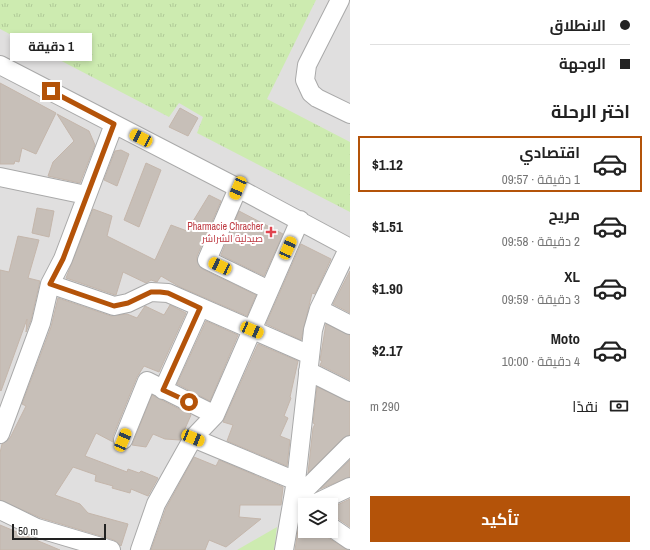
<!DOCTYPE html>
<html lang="ar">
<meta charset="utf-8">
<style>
:root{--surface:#fff;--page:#f2f2f2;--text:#222;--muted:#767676;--line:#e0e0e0;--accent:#b45309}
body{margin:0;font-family:"Archivo Narrow",Cairo,sans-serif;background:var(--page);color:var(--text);direction:rtl;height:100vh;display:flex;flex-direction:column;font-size:15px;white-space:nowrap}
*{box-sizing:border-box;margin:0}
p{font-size:13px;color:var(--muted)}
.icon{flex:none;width:22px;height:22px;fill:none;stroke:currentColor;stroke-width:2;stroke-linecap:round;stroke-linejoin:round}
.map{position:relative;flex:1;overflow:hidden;direction:ltr}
.drawer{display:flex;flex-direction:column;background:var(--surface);width:300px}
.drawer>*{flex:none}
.hud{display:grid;align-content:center;height:88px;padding:0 20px;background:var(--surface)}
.buttons{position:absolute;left:298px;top:498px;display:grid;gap:8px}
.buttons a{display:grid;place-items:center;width:40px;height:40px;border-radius:0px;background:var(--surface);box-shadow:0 2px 6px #0003;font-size:20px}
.scale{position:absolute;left:12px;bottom:10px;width:94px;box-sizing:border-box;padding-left:4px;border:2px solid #222;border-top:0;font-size:11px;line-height:14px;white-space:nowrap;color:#222;-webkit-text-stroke:3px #fff;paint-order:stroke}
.end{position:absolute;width:18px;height:18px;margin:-9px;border:5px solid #b45309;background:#fff;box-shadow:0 0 0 2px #fff}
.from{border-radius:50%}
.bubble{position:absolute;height:28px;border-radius:0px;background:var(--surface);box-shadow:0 2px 6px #0003;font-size:13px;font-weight:700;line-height:28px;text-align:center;direction:rtl}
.car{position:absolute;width:12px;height:24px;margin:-12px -6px;border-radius:5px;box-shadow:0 0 3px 1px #0007;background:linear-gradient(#f5c518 24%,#345 0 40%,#f5c518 0 76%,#345 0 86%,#f5c518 0)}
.hud b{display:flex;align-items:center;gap:14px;height:38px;font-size:15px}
.hud b+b{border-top:1px solid var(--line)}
.hud i{width:10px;height:10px;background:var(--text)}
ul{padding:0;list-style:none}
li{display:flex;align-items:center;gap:12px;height:56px;margin:0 8px 6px;padding:0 12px;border:2px solid transparent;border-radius:0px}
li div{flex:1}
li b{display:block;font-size:15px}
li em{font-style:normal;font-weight:700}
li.on{border-color:var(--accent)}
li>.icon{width:36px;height:36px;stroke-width:1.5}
h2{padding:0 20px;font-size:18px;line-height:48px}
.pay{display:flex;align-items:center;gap:10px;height:44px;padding:0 20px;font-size:15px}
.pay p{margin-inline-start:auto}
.action{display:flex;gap:8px;margin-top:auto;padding:8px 20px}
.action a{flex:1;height:46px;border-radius:0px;background:var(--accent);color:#fff;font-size:16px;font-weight:700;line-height:46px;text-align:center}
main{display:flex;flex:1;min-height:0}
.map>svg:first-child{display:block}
.residential{fill:#e0dfdf;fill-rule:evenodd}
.grass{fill:url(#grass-tufts)}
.garden{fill:#cdebb0}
.building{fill:#c7bfb8;stroke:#c4b6ab}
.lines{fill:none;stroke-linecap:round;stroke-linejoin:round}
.minor-casing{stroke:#a9a9a9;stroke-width:20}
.minor{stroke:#fff;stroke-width:18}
.route{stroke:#b45309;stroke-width:5}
.health-dot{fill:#e0444e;stroke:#fff;stroke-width:1.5}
.labels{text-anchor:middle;stroke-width:4;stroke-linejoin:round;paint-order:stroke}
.health-label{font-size:10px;fill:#be3a42;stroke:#fff;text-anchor:end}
</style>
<main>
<section class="drawer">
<div class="hud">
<b><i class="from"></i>الانطلاق</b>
<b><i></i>الوجهة</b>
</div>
<h2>اختر الرحلة</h2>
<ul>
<li class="on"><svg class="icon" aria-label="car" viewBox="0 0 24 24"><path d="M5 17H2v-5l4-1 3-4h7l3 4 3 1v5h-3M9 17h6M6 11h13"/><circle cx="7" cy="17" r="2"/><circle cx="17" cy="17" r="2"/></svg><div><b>اقتصادي</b><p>1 دقيقة · 09:57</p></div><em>$1.12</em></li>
<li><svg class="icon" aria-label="car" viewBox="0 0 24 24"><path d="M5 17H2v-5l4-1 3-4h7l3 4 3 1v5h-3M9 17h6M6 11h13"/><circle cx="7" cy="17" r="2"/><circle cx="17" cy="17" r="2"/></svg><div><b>مريح</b><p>2 دقيقة · 09:58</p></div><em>$1.51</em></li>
<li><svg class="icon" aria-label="car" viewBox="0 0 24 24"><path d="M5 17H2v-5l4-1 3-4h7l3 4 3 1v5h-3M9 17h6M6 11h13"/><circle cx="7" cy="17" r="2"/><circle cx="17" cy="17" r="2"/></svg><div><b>XL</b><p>3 دقيقة · 09:59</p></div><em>$1.90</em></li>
<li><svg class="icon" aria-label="car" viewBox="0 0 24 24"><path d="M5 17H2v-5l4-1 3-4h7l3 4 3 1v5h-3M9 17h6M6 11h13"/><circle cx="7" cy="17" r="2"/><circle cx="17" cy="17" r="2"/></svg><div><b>Moto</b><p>4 دقيقة · 10:00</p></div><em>$2.17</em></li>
</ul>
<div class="pay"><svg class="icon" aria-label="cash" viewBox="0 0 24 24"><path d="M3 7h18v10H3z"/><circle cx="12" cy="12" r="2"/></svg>نقدًا<p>290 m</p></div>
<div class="action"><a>تأكيد</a></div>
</section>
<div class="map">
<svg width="350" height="550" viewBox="0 0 350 550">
<defs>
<pattern id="grass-tufts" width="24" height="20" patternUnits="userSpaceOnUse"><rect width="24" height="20" fill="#cdebb0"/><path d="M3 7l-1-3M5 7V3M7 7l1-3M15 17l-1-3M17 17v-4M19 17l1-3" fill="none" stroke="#b0c997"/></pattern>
</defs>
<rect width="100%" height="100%" fill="#f2efe9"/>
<path class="residential" d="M0 0H350V550H0ZM305 505H331V531H305Z"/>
<path class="grass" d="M0 0H316L267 99 350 142V212L197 133 203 117 179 103 169 117 0 29Z"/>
<path class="garden" d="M277 527 274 550H237Z"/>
<path class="building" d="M0 83 56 113 36 154 22 148 19 162 15 161 14 164H0Z
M180 108 198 118 188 136 169 127Z
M57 114 89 131 95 145 80 183 48 176 53 162 74 141Z
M121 150 129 154 117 186 104 180 115 151Z
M146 163 161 170 139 227 124 220Z
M209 195 221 201 197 256V261L202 269 256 295 247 316 180 287 161 276 157 282 151 280 146 283 123 272 116 295H115L66 278 93 209 112 216 107 236 155 260 171 225 187 231Z
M37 208 54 211 49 237 32 233Z
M239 211 283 234 264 276 221 255Z
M18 236 39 240 28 278 40 281 31 320 26 332 27 319 1 391 0 390V270L9 272Z
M301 244 331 259 315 294 312 293 301 340 266 324Z
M350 271V313L333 304Z
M58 298 111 316 127 314 137 318 145 306 164 315 170 305 186 313 159 372 144 366 137 377 113 436V442L96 433 85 456 127 472 128 469 139 473 141 471 158 478 148 496 131 489 130 493 112 488 113 486 95 481 96 475 73 467 55 495 80 504 88 513 128 524 121 546 114 540 41 518 0 500V453L2 444 10 438 26 406 22 404 51 327Z
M206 321 238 335 210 401 177 384Z
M326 324 350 335V380L320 365 322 361 320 360Z
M258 344 298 361 290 397 291 398 284 416 288 418 280 436 290 440 287 466 227 441 233 425 223 422Z
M317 387 350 402V435L343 438 308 473 313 428 315 424 313 423Z
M152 395 191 415 180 440 165 439 153 434 146 447 132 445Z
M194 457 216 466 219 460 283 487 281 505H240L239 517 261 519 226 547 209 540 205 550H151L166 508Z
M350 460V477L320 489Z
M350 499V527L337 518 331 517V508Z
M299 523 305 524V531H321L325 536 348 550H295Z
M0 525 60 550H0Z"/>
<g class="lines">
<defs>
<path id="minor" d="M340 0 307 65 305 80 311 93 317 98 350 114
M0 65 238 188 350 248
M0 177 86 195
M238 188 207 260 269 290
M50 284 114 306 128 303 151 292 168 293 310 355
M319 309 350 325
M308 371 350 392
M163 390 200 308
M0 434 41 323 50 284 63 259 114 124
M193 438 296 481
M123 440 147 381 215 415
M293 502 350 445
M312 505 350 487
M0 510 37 528 111 550
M331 527 350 540
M140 550 156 504 193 438 215 415 300 220
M284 550 296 481 313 330 319 309 349 247"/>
</defs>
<use href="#minor" class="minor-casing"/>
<use href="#minor" class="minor"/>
</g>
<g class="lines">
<path class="route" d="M51 91 114 124 63 259 50 284 114 306 128 303 151 292H160L168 293 200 308 163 390 189 402"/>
</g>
<path class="health-dot" d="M269 226h4v4h4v4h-4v4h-4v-4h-4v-4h4z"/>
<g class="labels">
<g class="health-label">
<text x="263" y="230">Pharmacie Chracher<tspan x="263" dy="12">صيدلية الشراشر</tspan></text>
</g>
</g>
</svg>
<div class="buttons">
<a><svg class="icon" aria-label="layers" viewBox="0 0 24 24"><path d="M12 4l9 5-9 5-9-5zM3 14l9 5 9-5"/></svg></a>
</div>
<div class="scale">50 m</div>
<i class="end from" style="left:189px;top:402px"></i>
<i class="end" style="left:51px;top:91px"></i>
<div class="bubble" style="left:10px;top:33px;width:82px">1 دقيقة</div>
<i class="car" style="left:141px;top:138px;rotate:297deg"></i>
<i class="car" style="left:238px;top:188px;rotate:203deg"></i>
<i class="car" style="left:288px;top:248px;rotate:24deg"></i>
<i class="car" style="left:220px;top:266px;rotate:295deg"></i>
<i class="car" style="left:252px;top:330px;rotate:113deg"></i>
<i class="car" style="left:193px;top:438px;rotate:112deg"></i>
<i class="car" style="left:123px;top:440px;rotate:23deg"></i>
</div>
</main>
